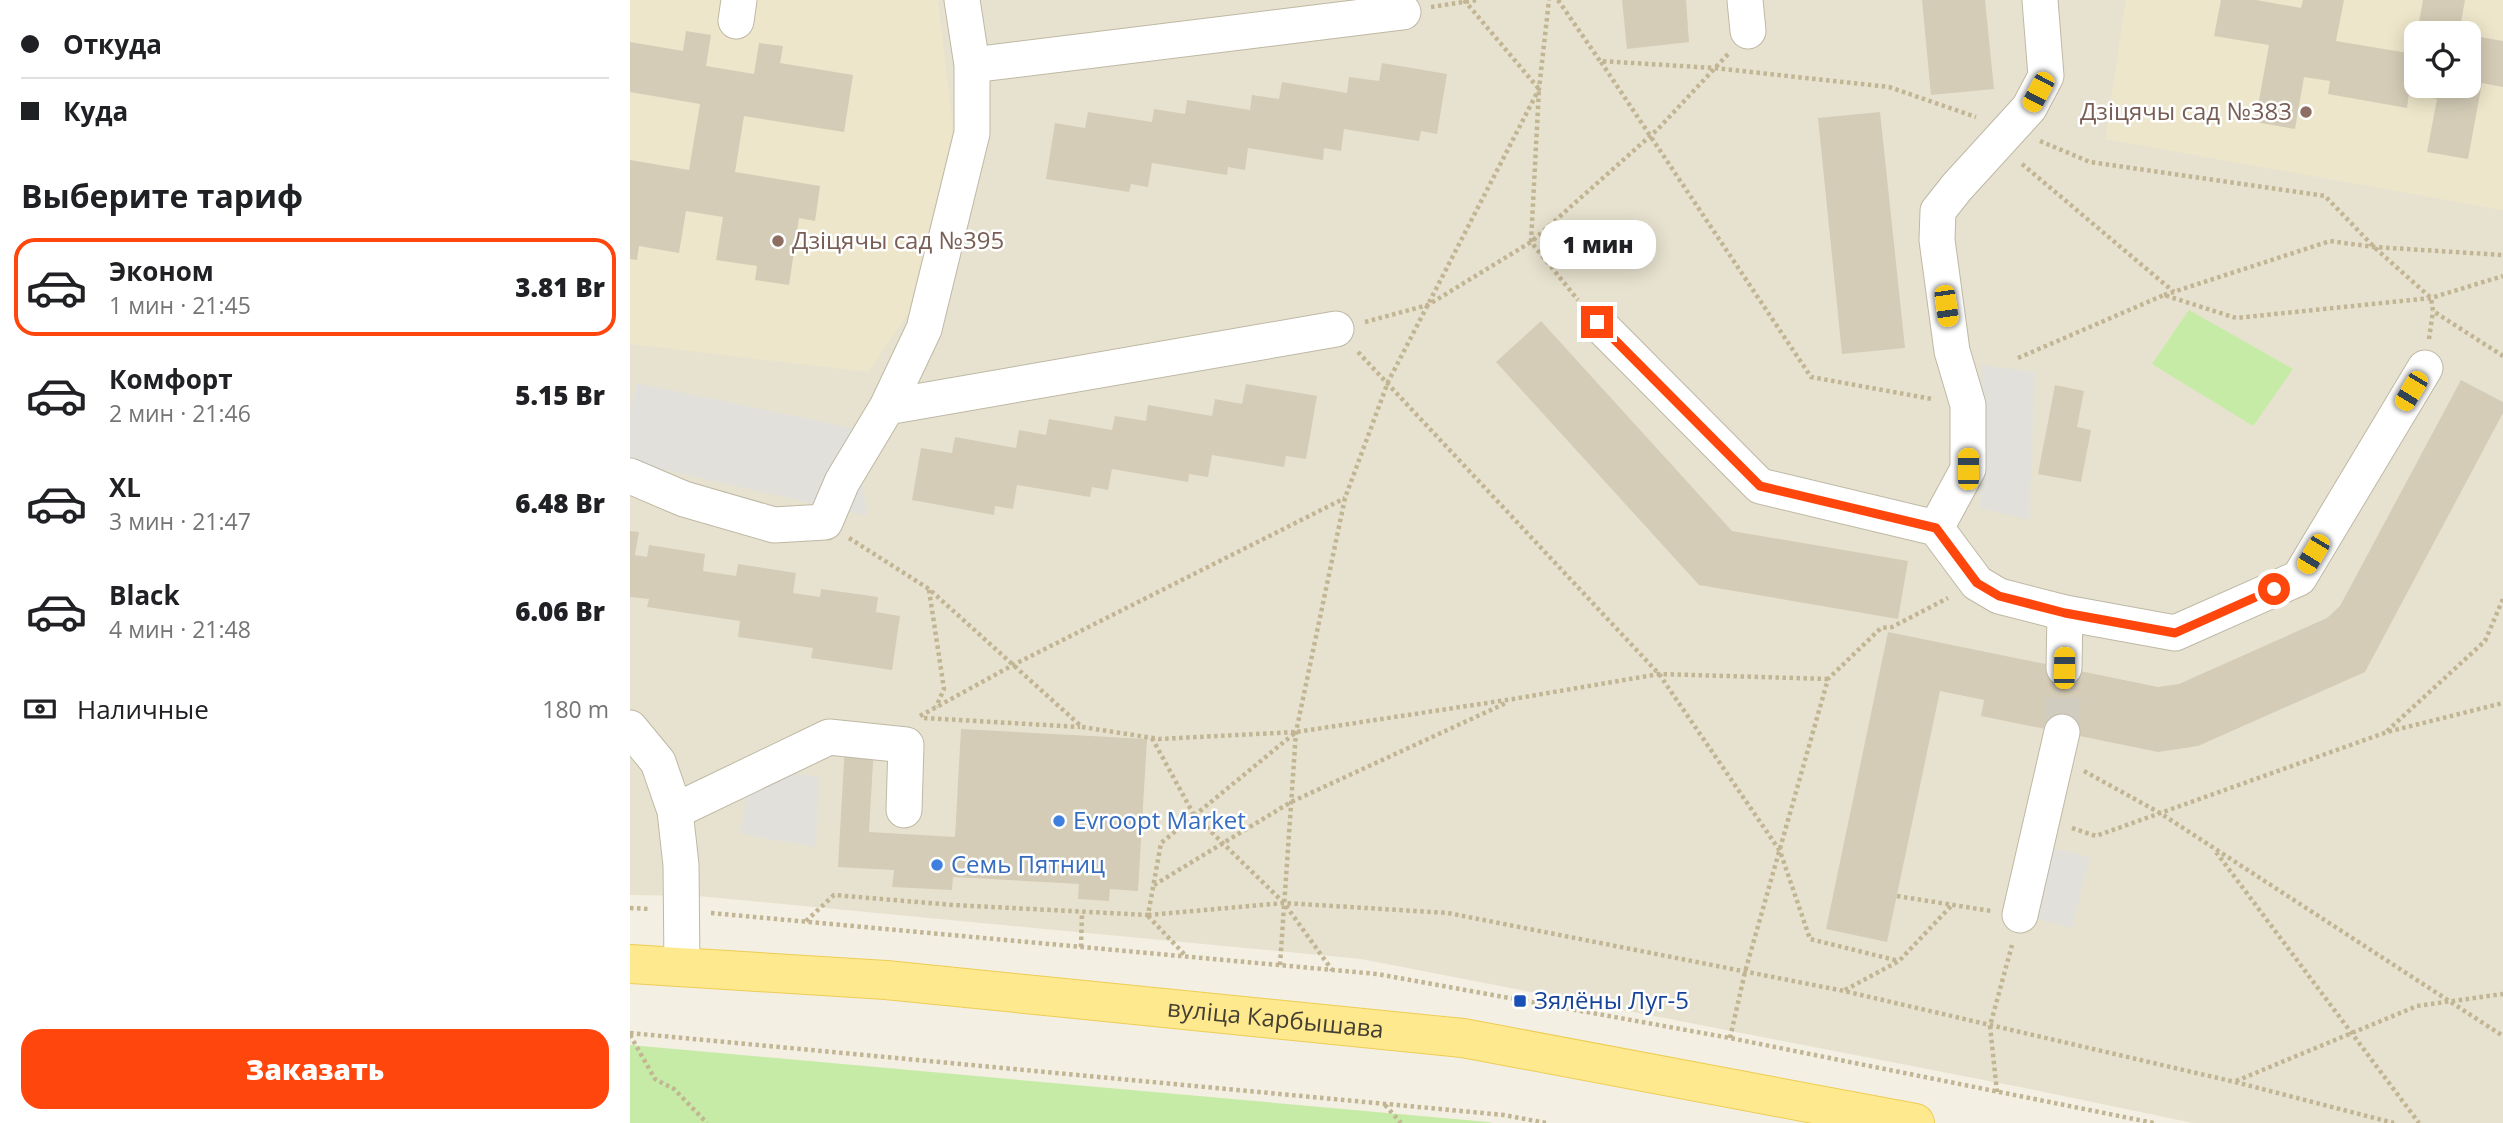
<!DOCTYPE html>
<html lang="ru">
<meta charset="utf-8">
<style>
:root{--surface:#fff;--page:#f2f2f2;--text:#202124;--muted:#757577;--line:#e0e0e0;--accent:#ff460c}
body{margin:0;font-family:"Open Sans",sans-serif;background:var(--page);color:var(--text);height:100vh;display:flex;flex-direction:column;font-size:26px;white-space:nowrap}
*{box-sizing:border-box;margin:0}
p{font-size:23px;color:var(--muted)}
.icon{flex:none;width:38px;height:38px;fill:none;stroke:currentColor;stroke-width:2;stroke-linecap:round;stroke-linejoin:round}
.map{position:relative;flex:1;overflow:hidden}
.sheet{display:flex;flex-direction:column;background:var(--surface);width:630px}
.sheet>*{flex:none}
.guide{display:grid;align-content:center;height:154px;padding:0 21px;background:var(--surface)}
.tools{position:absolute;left:1774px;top:21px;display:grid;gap:14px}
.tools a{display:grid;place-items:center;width:77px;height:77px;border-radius:14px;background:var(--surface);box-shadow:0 4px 18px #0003;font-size:35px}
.end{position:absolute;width:32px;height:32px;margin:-16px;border:9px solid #ff460c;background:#fff;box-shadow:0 0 0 4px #fff}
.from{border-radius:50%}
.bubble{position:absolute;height:49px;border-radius:21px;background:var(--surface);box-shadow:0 4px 18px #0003;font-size:23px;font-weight:800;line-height:49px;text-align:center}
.car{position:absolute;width:21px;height:42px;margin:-21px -10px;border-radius:9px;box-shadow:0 0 5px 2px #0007;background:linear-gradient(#f5c518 24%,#345 0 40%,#f5c518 0 76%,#345 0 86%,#f5c518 0)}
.guide b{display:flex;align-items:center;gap:24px;height:66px;font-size:26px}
.guide b+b{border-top:2px solid var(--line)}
.guide i{width:18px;height:18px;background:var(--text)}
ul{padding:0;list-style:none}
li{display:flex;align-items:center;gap:21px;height:98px;margin:0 14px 10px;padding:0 7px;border:4px solid transparent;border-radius:21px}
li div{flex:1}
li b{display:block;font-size:26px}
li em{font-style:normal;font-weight:800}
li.on{border-color:var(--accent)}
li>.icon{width:63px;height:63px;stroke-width:1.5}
h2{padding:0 21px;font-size:32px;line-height:84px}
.pay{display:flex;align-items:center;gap:18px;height:77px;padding:0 21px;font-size:26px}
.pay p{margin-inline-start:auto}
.cta{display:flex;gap:14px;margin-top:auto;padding:14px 21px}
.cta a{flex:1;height:80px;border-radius:21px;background:var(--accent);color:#fff;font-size:28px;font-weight:800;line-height:80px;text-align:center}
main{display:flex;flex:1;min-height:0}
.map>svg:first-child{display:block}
.residential{fill:#e7e2cf;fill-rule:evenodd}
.education{fill:#ede6ca;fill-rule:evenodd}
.green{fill:#c6eba6}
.parking{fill:#e2e0db}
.building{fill:#d4ccb6}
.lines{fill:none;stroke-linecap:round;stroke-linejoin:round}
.minor-tunnel{stroke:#d0ccbf;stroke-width:35;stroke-dasharray:35 18;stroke-linecap:butt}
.minor-casing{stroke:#beb8a4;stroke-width:37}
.major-casing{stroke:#edcd55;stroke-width:40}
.path{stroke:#c2b594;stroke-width:4.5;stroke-dasharray:3.5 3.5;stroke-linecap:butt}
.minor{stroke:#fff;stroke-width:35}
.major{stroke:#ffe98e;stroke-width:38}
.route{stroke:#ff460c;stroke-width:9}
.education-dot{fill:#8d6e63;stroke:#fff;stroke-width:2.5}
.shop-dot{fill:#3f7fe0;stroke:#fff;stroke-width:2.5}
.transit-dot{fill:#1a4fb4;stroke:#fff;stroke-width:2.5}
.labels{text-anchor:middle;stroke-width:5;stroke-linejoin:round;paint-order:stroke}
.education-label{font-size:24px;fill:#785e54;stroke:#fff;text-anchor:end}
.shop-label{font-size:24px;fill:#366cbe;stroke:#fff;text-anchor:start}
.transit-label{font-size:24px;fill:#164399;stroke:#fff;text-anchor:start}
.street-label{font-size:24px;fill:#443f32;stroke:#fff}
</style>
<main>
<section class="sheet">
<div class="guide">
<b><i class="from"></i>Откуда</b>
<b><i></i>Куда</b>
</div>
<h2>Выберите тариф</h2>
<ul>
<li class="on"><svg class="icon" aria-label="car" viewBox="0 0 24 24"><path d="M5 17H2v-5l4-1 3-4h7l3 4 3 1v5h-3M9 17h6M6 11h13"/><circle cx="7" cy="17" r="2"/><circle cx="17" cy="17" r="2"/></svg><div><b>Эконом</b><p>1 мин · 21:45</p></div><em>3.81 Br</em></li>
<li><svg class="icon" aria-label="car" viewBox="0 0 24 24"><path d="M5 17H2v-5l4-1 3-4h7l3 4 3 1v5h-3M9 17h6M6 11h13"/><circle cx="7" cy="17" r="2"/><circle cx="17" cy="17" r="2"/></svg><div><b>Комфорт</b><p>2 мин · 21:46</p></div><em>5.15 Br</em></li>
<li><svg class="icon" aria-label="car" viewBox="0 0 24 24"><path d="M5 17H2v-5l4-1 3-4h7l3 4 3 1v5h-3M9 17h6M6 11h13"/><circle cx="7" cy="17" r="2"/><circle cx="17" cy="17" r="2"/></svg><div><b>XL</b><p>3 мин · 21:47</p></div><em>6.48 Br</em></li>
<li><svg class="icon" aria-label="car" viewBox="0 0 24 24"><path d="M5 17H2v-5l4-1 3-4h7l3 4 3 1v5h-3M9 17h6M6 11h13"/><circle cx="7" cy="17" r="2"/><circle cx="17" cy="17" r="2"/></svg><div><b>Black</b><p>4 мин · 21:48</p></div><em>6.06 Br</em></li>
</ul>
<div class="pay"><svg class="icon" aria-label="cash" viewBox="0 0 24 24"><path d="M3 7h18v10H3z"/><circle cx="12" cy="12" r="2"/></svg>Наличные<p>180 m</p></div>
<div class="cta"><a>Заказать</a></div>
</section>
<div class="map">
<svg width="1873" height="1123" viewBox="0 0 1873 1123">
<rect width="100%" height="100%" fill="#f3efe2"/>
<path class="residential" d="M0 0H1873V1123H1563L1405 1090 731 959 68 896 0 895ZM1787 33H1839V86H1787Z"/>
<path class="education" d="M0 0H308L323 129 278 314 238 372 0 344Z
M1496 0H1873V210L1475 139ZM1787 33H1839V86H1787Z"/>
<path class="green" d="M1559 310 1663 369 1623 426 1522 364Z
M0 1045 858 1122 863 1123H0Z"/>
<path class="parking" d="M1351 365 1405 372 1399 520 1349 508Z
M6 383 223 428 238 516 0 462V412Z
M158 772 189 777 186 847 111 834 116 796Z
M1417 847 1460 857 1442 928 1400 917Z"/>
<path class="building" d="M992 0H1056L1059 42 997 49Z
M1292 0H1355L1364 89 1301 95Z
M1591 0H1626L1671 8 1673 0H1714L1706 41 1784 54 1787 45V86H1839V35L1873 41V87L1852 83 1838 159 1797 152 1807 99 1779 94 1777 108 1698 94 1700 81 1674 77 1665 129 1625 122 1639 45 1584 36Z
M1793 0H1835L1829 33H1787Z
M56 31 81 35 76 66 124 74 129 43 153 46 150 63 223 75 214 132 114 116 105 172 190 186 185 221 169 218 159 285 125 280 127 266 86 260 93 217 56 211 49 253 9 246 7 260 0 259V160L59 170 70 104 0 92V42L53 51Z
M752 63 817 74 807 134 791 131 789 141 714 129 711 151 694 148 693 160 618 148 615 170 598 167 597 175 522 163 518 187 501 184 499 192 416 179 425 123 455 128 458 112 522 122 524 109 555 114 557 100 620 110 622 95 649 99 652 82 717 93 719 77 749 81Z
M1250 112 1275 348 1212 354 1188 118Z
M911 321 1102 531 1278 561 1268 619 1069 585 866 362Z
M1831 380 1873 402V413L1735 672 1568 746 1528 752 1351 716 1354 700 1310 691 1257 942 1196 929 1258 632 1528 687 1549 684 1697 618 1710 606Z
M616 384 687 396 676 459 656 456 654 467 582 455 578 477 559 474 558 482 482 469 478 490 462 487 460 497 387 485 383 509 365 506 364 515 282 500 291 448 322 453 325 437 386 448 389 430 416 435 419 419 482 430 485 416 516 421 518 405 582 416 585 399 612 404Z
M1425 385 1454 391 1447 427 1461 430 1451 482 1408 474Z
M0 531 9 532 5 555 17 557 19 545 75 554 73 571 106 576 108 564 166 573 163 593 190 597 191 589 248 597 246 612 270 616 262 670 181 658 183 648 108 637 110 621 17 607 19 599 0 597Z
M331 729 517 739 508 891 480 889 479 901 448 899 449 884 323 877 322 890 262 887 264 870 208 867 215 744 244 746 239 832 325 837Z"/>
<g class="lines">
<path class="minor-tunnel" d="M1432 732 1434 668"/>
<defs>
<path id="minor" d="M1115 0 1118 31
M106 21 109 0
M342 65 773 12
M967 322 1130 486 1306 528 1347 583 1369 596 1435 613 1434 668
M257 407 706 329
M0 476 54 499 144 525 195 522 212 482 257 407 294 329 342 133V65L332 0
M1306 528 1338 469V405L1322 351 1307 240 1308 211 1327 187 1399 108 1416 76 1410 0
M1435 613 1545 633 1669 578 1795 368
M0 728 28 762 45 811 51 865 52 967
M45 811 199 737 276 745 274 810
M1390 915 1432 732"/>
<g id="major">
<path id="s1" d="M0 964 256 980 833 1038 1285 1123"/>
</g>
</defs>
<use href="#minor" class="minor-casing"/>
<use href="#major" class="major-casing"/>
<path class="path" d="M834 0 909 89 901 242 948 300
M928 0 970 61 1084 68 1259 87 1346 117
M801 7 847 0
M971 62 1181 377 1302 399
M1410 141 1460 162 1695 196 1744 247 1801 298 1803 311 1873 356
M1392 164 1544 292
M1534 295 1700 241 1744 247 1873 255
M735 322 798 305 901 242 1028 129 1099 53
M1799 339 1803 311
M728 352 1029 674 1150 851 1180 939 1269 961
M1388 358 1534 295 1606 318 1801 298 1873 276
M219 538 299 589 452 727 529 739 666 732
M299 590 314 689 306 707
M290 716 383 665 715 498
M294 718 450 727
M1757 731 1855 641 1873 599
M522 738 564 815 654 903 702 970
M1454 771 1530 813 1873 1036
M1442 828 1466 836 1757 732 1873 703
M1586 852 1789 1123
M524 885 661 802 876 703
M1267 896 1361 911
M0 908 20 909
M81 913 747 974 1100 1038 1524 1123
M518 915 654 903 818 913 1214 991 1605 1082 1764 1123
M518 916 555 955
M176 921 204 895 323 905 518 915 531 843 666 732 883 699 1029 674 1198 679
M451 947 452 912
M650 965 666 732 715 498 758 382 909 89 919 0
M1215 990 1269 961 1322 905
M0 1033 874 1115 916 1123
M0 1035 25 1079 44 1089 77 1123
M1100 1038 1115 972 1198 679 1251 628 1262 627 1318 598
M1606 1081 1787 1006 1873 994
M1367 1092 1360 1026 1382 945
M755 1105 771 1123"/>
<use href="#minor" class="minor"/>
<use href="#major" class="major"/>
</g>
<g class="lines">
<path class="route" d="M967 322 1130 486 1306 528 1347 583 1369 596 1435 613 1545 633 1644 589"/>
</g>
<g class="education-dot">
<circle cx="1676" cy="112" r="7"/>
<circle cx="148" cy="241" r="7"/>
</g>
<g class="shop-dot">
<circle cx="429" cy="821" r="7"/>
<circle cx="307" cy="865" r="7"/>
</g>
<rect class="transit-dot" x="883" y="994" width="14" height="14" rx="3.5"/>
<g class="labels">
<g class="education-label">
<text x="1662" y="120">Дзіцячы сад №383</text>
<text x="162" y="249" text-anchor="start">Дзіцячы сад №395</text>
</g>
<g class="shop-label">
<text x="443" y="829">Evroopt Market</text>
<text x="321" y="873">Семь Пятниц</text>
</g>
<g class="transit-label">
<text x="904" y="1009">Зялёны Луг-5</text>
</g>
<g class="street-label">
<text dy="8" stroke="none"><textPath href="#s1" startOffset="648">вуліца Карбышава</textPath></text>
</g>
</g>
</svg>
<div class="tools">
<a><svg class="icon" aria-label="locate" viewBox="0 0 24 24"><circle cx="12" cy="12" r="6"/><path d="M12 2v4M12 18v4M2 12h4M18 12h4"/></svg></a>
</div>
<i class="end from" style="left:1644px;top:589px"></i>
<i class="end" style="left:967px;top:322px"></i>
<div class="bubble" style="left:910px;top:220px;width:116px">1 мин</div>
<i class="car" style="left:1408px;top:92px;rotate:208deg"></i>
<i class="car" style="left:1316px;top:306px;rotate:172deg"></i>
<i class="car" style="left:1781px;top:391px;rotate:211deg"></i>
<i class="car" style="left:1338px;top:469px;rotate:0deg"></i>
<i class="car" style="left:1683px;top:554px;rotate:211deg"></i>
<i class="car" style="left:1434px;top:668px;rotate:1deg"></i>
</div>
</main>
